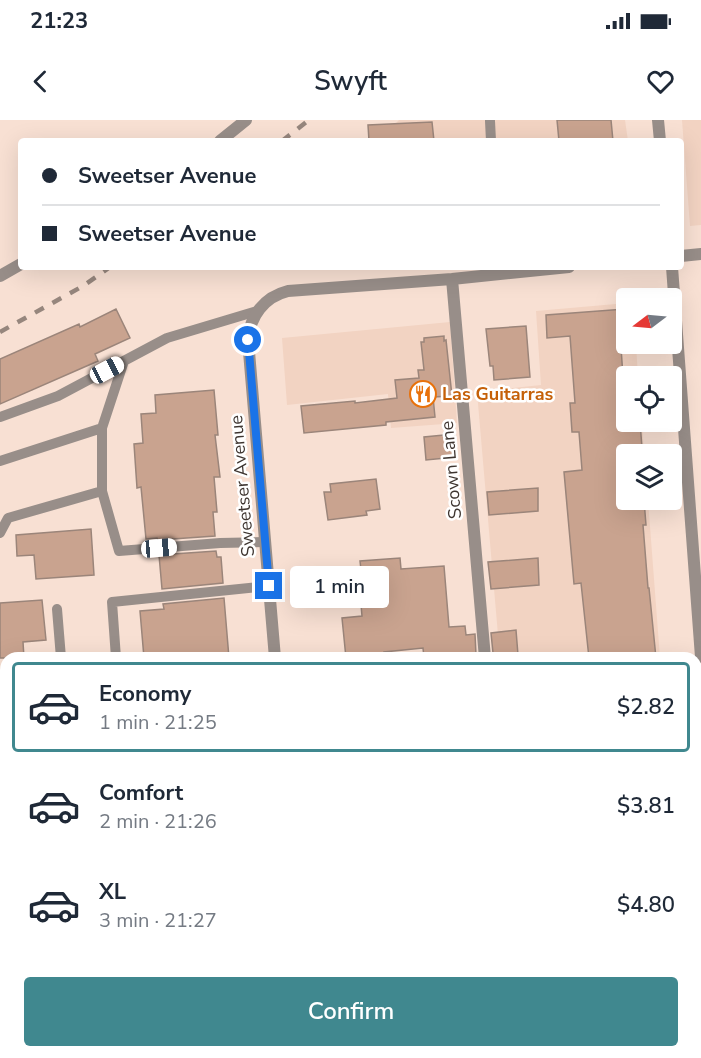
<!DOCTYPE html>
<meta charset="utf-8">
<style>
:root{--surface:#fff;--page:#f2f2f3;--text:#1f2937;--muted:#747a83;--line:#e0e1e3;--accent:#40888f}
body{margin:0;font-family:"Nunito Sans",sans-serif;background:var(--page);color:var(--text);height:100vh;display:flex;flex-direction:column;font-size:22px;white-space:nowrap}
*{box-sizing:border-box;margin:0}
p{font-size:20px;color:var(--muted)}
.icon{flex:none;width:33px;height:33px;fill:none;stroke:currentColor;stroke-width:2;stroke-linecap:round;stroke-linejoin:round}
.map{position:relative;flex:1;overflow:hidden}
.drawer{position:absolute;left:0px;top:532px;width:702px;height:406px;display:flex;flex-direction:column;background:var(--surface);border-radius:18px 18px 0 0;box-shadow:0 6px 24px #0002}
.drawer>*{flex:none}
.guide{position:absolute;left:18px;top:18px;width:666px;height:132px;border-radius:6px;box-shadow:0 6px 24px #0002;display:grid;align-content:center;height:132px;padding:0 24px;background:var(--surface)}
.needle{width:39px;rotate:254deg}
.tools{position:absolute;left:616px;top:168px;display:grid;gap:12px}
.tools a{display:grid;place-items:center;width:66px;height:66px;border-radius:6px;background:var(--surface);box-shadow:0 6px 24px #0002;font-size:30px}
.end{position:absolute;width:27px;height:27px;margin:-14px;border:8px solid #1a73e8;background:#fff;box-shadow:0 0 0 3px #fff}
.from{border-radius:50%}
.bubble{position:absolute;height:42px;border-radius:6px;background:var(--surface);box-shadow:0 6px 24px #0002;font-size:20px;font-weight:600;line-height:42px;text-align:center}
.car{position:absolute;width:18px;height:36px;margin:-18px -9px;border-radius:8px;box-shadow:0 0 4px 2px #0007;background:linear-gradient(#fff 24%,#345 0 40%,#fff 0 76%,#345 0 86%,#fff 0)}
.guide b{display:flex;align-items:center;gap:21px;height:57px;font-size:22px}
.guide b+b{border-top:2px solid var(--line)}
.guide i{width:15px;height:15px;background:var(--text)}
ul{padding:10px 0 0;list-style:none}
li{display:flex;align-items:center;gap:18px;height:90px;margin:0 12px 9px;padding:0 12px;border:3px solid transparent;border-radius:6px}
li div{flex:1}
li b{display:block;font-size:22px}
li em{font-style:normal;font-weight:600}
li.active{border-color:var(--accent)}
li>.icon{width:54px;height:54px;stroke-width:1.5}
.action{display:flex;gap:12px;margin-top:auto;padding:12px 24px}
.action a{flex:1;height:69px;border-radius:6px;background:var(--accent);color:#fff;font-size:24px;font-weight:600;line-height:69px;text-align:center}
.status{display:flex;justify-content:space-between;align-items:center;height:42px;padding:0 30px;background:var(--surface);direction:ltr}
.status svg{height:16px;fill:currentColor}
header{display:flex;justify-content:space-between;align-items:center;height:78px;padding:0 24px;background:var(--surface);font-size:27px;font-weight:600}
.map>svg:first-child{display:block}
.built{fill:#f2d3c2}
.building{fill:#c9a38f;stroke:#9b857a;stroke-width:1.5}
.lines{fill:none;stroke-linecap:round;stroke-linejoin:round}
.lane{stroke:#988e89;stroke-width:10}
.street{stroke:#988e89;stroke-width:12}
.rail{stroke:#96867d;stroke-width:4.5;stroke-dasharray:10 10;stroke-linecap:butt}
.route{stroke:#1a73e8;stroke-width:8}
.labels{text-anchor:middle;stroke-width:5;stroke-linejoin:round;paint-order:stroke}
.food-label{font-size:18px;font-weight:bold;fill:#c56008;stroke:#fff;text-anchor:start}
.street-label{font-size:18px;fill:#3e3530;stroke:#fff}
</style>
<div class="status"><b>21:23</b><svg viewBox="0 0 49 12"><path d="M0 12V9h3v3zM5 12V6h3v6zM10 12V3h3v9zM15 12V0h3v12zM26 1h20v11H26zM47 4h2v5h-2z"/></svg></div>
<header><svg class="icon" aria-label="back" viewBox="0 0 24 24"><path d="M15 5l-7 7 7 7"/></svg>Swyft<svg class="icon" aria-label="heart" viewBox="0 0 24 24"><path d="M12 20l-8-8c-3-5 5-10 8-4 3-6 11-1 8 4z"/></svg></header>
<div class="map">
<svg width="701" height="938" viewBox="0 0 701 938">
<rect width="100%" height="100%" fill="#f8e0d3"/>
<path class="built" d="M399 0H625L628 21H378Z
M682 0H701V105L690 106Z
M627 183V224H636L638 256H627V302H642L644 334H627V380H648L660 538H500L477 272 541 265 536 191Z
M450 202 457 303 391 308 388 274 287 285 282 218Z
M350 933H431L432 938H351Z
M534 933H694V938H534Z"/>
<path class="building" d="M557 0H611L613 21H559Z
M432 2 434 21H369L368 5Z
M116 189 130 218 95 234 98 241 0 284V239L79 204 80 207Z
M625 189 627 212H620L624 272H627V302H640L642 328 627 329V380H644L646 405H643L648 468H649L656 538H589L581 463 574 464 564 352 582 350 579 312H572L570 283H575L570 216 547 218 546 195Z
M526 206 530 257 494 260 493 246H490L486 209Z
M444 216V221L446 220 452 276 433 277 435 297 386 302V305L304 313 301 286 355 281V283L397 278 395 260 419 258 418 250H424L421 222H424V218Z
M214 270 218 315H215L220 357H214L217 392H213L215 416 158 420 157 418 146 419 141 367 137 368 134 324 143 323 141 294 156 293 155 275Z
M454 314 456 337 426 340 424 317Z
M376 359 380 389 366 391 367 395 328 400 324 372H331L330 364Z
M538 368V391L489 395 487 372Z
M91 409 94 455 36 459 34 435 17 436 16 415Z
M216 431 217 437H221L223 463 162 469 159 435Z
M400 438 401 449 444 446 449 507 465 506 466 515 475 514 476 535 443 538H424L423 528 384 532 385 538H346L342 498 362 496 358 450H361L360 441Z
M538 438 539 465 491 469 488 442Z
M224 478 229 538H144L140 491 164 489 163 484Z
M42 480 46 520 23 522 24 538H0V483Z
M516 510 518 535 499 537V533H493L491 513Z"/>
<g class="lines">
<path class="lane" d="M490 1 491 21
M0 297 58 276 167 218 257 191
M0 341 102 308
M102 371 119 431 220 423 265 422
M0 413 8 398 102 371V308L124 241
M57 489 61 538
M116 538 112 482 269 466
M0 665H6"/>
<path class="street" d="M658 0 660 21
M220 21 246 0
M681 136 701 134
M672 147 701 537
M0 156 21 144
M452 159 485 538
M275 538 248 220C250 196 264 177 288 171L452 159 569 147
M93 933V938
M305 933V938
M520 933V938"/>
<path class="rail" d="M282 21 309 0
M0 212 83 166 110 147"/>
</g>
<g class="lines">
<path class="route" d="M248 220 269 466"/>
</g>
<defs>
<symbol id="restaurant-ring" viewBox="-11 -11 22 22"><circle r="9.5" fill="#fff" stroke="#e8710a" stroke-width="1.5"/><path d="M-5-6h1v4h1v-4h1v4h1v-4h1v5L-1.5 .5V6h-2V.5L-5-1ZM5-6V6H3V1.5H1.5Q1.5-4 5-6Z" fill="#e8710a"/></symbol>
</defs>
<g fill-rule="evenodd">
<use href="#restaurant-ring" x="408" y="259" width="30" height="30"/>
</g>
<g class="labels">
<g class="food-label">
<text x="442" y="280">Las Guitarras</text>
</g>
<g class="street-label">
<text transform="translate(451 350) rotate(-95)" y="6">Scown Lane</text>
<text transform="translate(242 366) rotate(-95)" y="6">Sweetser Avenue</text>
</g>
</g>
</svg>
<div class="tools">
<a><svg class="needle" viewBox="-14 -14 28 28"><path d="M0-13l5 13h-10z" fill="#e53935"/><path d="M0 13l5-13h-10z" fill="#747a83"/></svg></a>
<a><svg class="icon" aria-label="locate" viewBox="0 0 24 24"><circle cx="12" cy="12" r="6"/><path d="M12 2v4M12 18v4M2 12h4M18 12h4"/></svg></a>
<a><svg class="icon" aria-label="layers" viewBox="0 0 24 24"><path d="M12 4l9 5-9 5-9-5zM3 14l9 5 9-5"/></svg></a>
</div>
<i class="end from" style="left:248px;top:220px"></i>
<i class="end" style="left:269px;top:466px"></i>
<div class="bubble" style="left:290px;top:446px;width:99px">1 min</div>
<i class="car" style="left:107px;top:250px;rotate:62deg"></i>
<i class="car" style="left:159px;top:428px;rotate:85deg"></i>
<div class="guide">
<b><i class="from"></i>Sweetser Avenue</b>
<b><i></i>Sweetser Avenue</b>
</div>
<section class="drawer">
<ul>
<li class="active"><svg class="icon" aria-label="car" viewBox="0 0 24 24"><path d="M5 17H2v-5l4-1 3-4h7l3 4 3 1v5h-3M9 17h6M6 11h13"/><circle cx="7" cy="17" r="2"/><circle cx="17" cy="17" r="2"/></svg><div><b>Economy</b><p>1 min · 21:25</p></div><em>$2.82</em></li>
<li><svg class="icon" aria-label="car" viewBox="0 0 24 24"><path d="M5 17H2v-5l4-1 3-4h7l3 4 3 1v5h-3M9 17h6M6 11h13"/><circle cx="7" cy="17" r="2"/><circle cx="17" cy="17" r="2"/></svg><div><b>Comfort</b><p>2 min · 21:26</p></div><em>$3.81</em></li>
<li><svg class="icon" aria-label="car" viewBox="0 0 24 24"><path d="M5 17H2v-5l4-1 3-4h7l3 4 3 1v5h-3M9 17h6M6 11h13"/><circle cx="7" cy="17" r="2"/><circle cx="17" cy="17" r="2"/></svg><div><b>XL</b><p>3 min · 21:27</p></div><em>$4.80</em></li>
</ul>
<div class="action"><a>Confirm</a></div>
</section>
</div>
